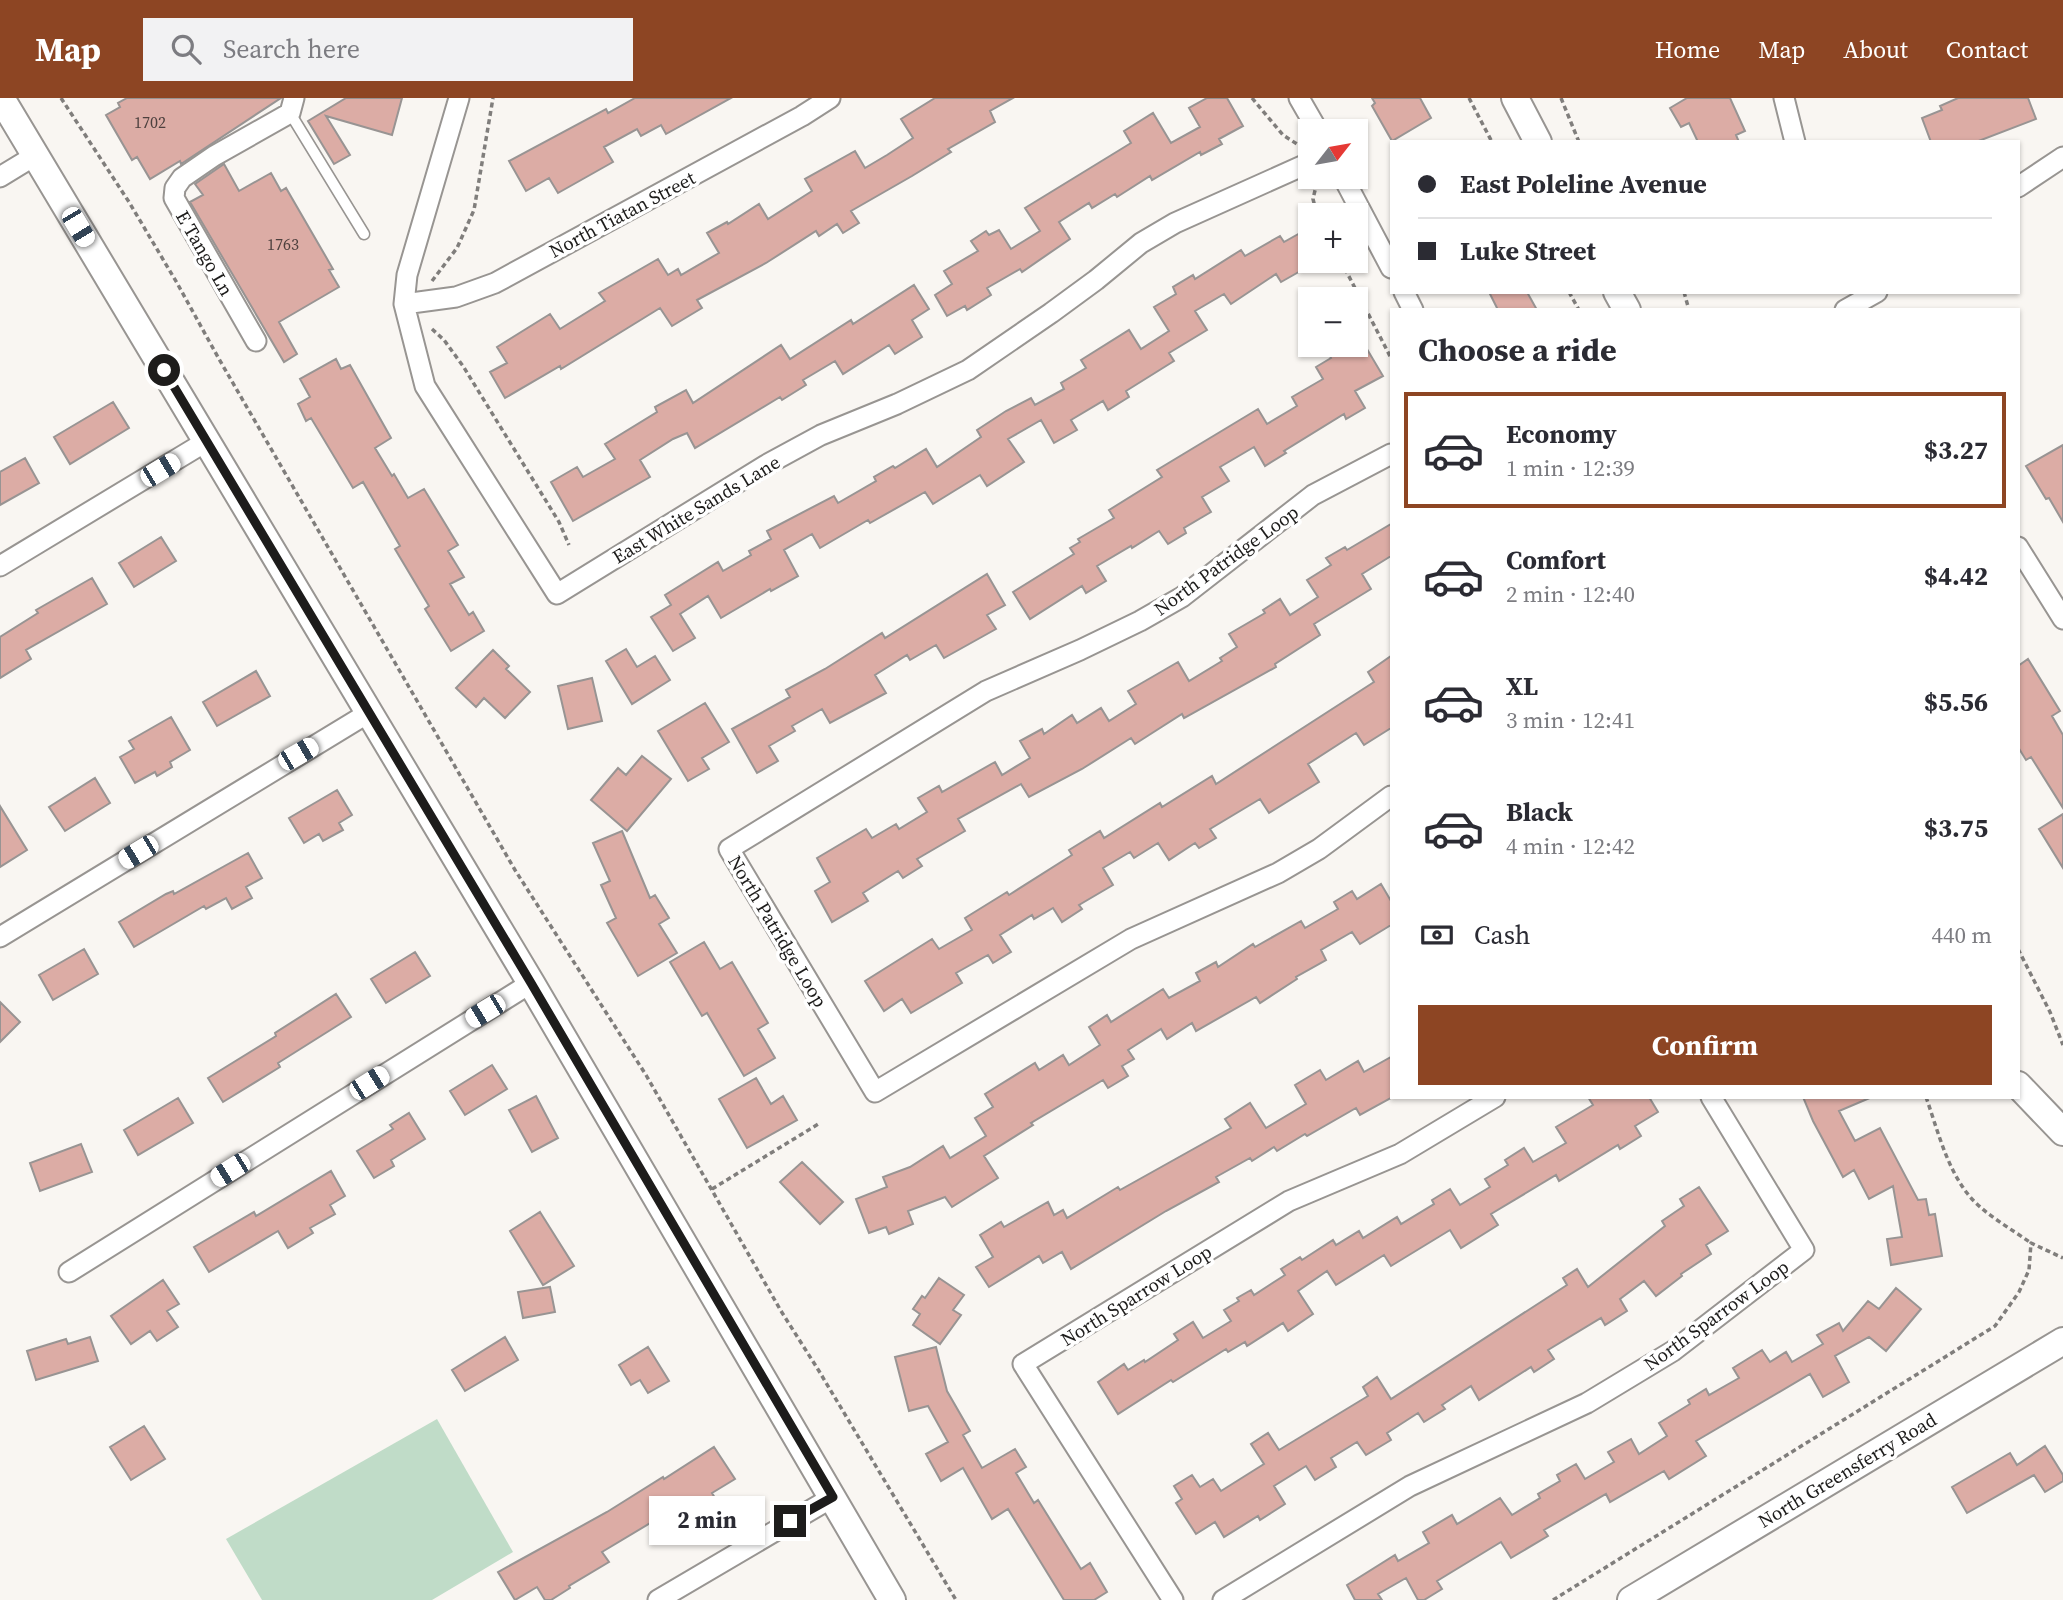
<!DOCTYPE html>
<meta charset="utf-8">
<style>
:root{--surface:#fff;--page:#f2f2f3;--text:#2b2b33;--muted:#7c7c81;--line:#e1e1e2;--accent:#8d4523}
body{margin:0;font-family:"Source Serif 4",serif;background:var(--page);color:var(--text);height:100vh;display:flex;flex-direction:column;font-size:26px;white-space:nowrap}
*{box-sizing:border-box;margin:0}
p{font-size:23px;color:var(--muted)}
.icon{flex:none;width:38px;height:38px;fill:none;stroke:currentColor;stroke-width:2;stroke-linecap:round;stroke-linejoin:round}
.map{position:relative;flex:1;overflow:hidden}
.details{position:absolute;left:1390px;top:210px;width:630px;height:791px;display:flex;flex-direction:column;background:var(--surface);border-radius:0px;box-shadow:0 2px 5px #0004}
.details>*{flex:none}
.guide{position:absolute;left:1390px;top:42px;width:630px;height:154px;border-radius:0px;box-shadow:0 2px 5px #0004;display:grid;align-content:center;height:154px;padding:0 28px;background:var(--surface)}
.needle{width:46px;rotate:59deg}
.buttons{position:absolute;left:1298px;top:21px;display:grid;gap:14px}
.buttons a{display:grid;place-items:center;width:70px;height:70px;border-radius:0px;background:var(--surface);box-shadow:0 2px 5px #0004;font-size:35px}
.end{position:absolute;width:32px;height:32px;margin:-16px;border:9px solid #1d1c1b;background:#fff;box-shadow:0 0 0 4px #fff}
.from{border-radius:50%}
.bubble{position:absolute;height:49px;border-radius:0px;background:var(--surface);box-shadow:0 2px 5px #0004;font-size:23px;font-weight:700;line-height:49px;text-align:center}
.car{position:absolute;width:21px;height:42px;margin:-21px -10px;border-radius:9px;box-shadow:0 0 5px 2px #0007;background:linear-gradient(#fff 24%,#345 0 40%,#fff 0 76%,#345 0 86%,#fff 0)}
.guide b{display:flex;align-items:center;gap:24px;height:66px;font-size:26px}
.guide b+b{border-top:2px solid var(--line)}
.guide i{width:18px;height:18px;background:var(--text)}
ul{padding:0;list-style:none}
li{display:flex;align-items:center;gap:21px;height:116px;margin:0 14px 10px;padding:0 14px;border:4px solid transparent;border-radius:0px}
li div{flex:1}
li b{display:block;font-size:26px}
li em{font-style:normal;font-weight:700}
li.active{border-color:var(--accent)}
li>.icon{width:63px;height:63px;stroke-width:1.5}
h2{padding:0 28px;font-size:32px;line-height:84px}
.pay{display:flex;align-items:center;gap:18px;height:77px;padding:0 28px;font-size:26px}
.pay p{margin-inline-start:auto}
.primary-button{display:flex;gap:14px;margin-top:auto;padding:14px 28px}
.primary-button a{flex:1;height:80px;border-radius:0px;background:var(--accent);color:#fff;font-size:28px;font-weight:700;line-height:80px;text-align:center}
header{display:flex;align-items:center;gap:42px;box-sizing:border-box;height:98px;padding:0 35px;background:var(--accent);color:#fff}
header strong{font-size:33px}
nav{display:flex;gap:38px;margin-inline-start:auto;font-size:24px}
.search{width:490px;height:63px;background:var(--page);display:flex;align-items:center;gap:18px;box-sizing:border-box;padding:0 24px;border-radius:0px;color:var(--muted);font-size:26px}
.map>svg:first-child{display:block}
.green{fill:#c0dcc8}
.building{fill:#dcaca5;stroke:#989493;stroke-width:2}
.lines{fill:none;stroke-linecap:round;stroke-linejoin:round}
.lane-casing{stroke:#989592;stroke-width:13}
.street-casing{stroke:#989592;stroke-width:23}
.secondary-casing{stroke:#989592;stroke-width:30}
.path{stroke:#807e7c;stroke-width:3.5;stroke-dasharray:5 3.5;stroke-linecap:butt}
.lane{stroke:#fff;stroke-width:10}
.street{stroke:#fff;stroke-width:19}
.secondary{stroke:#fff;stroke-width:26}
.route{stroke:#1d1c1b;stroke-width:9}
.labels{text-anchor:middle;stroke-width:7;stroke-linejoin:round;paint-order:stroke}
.number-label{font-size:16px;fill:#4d403e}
.street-label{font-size:19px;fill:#1d1c1b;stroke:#fff}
</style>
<header>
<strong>Map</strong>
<div class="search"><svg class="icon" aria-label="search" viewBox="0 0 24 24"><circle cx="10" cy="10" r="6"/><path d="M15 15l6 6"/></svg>Search here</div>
<nav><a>Home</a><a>Map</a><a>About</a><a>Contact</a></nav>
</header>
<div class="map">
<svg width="2063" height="1502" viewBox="0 0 2063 1502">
<rect width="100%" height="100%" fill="#f9f6f2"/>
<path class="green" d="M437 1321 513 1454 432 1502H262L226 1441Z"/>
<path class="building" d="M127 0H281L181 66 180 63 150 81 137 59 132 62 106 17 120 9 118 5Z
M346 0H402L392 37 326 18 350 57 334 66 308 23Z
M635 0H731L666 36 661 27 641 38 637 31 604 49 613 64 558 95 549 80 526 93 509 63 606 11 608 15Z
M935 0H1013L990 13 995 24 948 51 951 54 912 78 851 113 859 125 843 135 837 126 819 138 816 133 766 165 697 202 702 210 672 228 660 210 561 271 560 268 505 300 490 274 507 265 497 249 550 216 560 231 605 203 599 195 658 161 668 177 678 171 681 177 719 155 707 135 727 124 728 126 759 106 768 121 812 93 805 81 855 53 865 70 887 57 913 40 901 21Z
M1207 0H1227L1243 28 1219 41 1222 46 1201 57 1200 54 1152 82 1150 78 1117 99 1115 96 1092 110 1089 105 1059 124 1070 141 1022 174 1020 171 987 190 991 197 967 212 965 208 947 218 935 197 952 186 944 173 978 153 971 143 986 133 989 137 999 132 1011 151 1040 133 1025 110 1131 45 1124 33 1153 15 1171 45 1200 29 1189 10Z
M1372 0H1420L1431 20 1392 43 1372 8 1375 5Z
M1687 0H1730L1745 33 1736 37 1739 44H1698L1689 25 1681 29 1670 10Z
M1958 0H2028L2036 21 1976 44H1931L1922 20 1942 12 1940 8Z
M224 66 239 93 271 75 281 93 286 90 333 171 329 172 339 189 279 224 297 256 284 264 190 104 203 97 195 86Z
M1311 129V167L1281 184 1276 176 1231 206 1224 196 1195 213 1207 232 1169 255 1174 263 1126 293 1129 299 1108 312 1103 303 1071 322 1077 332 1054 345 1041 322 1008 341 1024 364 987 388 980 377 933 406 925 394 870 425 868 422 820 450 812 436 784 452 798 478 771 493 770 491 721 520 708 498 680 516 695 540 673 553 651 519 671 507 665 497 718 464 723 473 751 457 749 453 771 441 767 433 834 398 838 405 876 383 874 379 893 368 895 370 926 351 937 369 981 339 977 332 1006 313 1031 300 1035 307 1064 291 1061 285 1086 270 1081 262 1129 232 1141 251 1169 233 1154 209 1176 196 1173 189 1193 177 1195 181 1241 152 1245 158 1280 138 1284 144Z
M914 187 929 211 912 222 922 239 895 256 889 247 843 276 835 263 803 282 806 287 782 302 780 299 695 350 687 335 673 341 640 362 650 379 573 423 551 384 577 369 583 379 615 361 605 346 657 314 655 309 686 292 693 305 781 247 790 261 851 222 853 226Z
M1489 194H1527L1537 212H1498Z
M1361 241 1383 278 1355 293 1365 310 1346 321 1344 316 1284 353 1286 355 1265 368 1254 349 1220 369 1229 383 1202 399 1211 414 1184 430 1186 435 1168 446 1159 433 1132 450 1131 448 1097 468 1106 483 1086 495 1082 488 1030 521 1013 494 1074 456 1070 450 1080 444 1078 441 1114 420 1109 412 1162 379 1157 372 1258 311 1267 326 1297 308 1292 299 1323 281 1316 269 1331 260 1323 247H1356V243Z
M336 261 341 271 350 267 391 340 375 350 392 378 394 376 408 400 424 391 458 447 448 453 464 479 450 486 469 517 473 514 484 533 451 553 425 511 429 508 395 451 400 448 363 384 353 390 311 320 306 323 298 306 310 299 300 281Z
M113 304 129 330 70 366 54 339Z
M2063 347V424L2049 400 2046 401 2026 368Z
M25 360 39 385 0 407V374Z
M1391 426V458L1362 476 1371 491 1314 526 1320 537 1275 566 1276 569 1184 620 1182 616 1135 646 1131 640 1082 671 1029 699 1021 686 958 721 965 733 917 761 922 768 903 780 898 773 863 795 868 803 832 824 815 793 830 784 817 760 866 731 872 740 896 726 899 731 927 714 918 700 939 688 942 694 995 664 1002 677 1030 660 1020 643 1042 631 1044 636 1072 617 1077 625 1101 610 1109 623 1136 606 1128 593 1178 564 1189 583 1222 563 1220 560 1237 549 1229 536 1265 515 1263 512 1280 501 1290 517 1318 499 1307 482 1331 467 1326 460 1345 449 1347 452Z
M161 439 176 463 134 489 119 465Z
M987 476 1005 507 987 517 996 531 944 560 936 547 910 562 907 557 875 577 886 595 830 625 822 611 792 628 795 633 769 648 778 663 757 675 732 631 790 599 786 592 825 571 882 535 885 540Z
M92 480 107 506 26 552 31 561 0 580V539L38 515 36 512Z
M626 551 637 569 655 558 670 582 632 606 606 563Z
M493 552 509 568 506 571 530 594 505 620 484 600 476 609 456 590Z
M1391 558V630L1364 647 1356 635 1308 666 1319 684 1269 715 1260 701 1210 731 1216 740 1199 750 1195 745 1169 762 1158 745 1134 760 1130 754 1103 770 1113 787 1079 807 1082 811 1062 824 1053 810 1034 821 1032 817 1000 837 1011 854 993 865 988 857 956 875 962 885 911 915 902 901 884 913 865 883 932 841 939 851 972 832 965 820 1007 794 1009 797 1072 757 1069 752 1100 733 1104 740 1160 705 1162 709 1212 678 1216 686 1374 584 1368 574Z
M2028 561 2060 613 2052 618 2063 637V710L2031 659 2026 662 2018 649V568Z
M256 573 270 598 217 628 203 604Z
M592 580 602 623 568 631 558 588Z
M705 605 729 644 702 660 709 671 688 683 658 633Z
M171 619 190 652 170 664 172 669 157 678 155 674 135 685 120 659 134 651 129 643Z
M642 658 671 681 627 733 591 702 618 670 626 677Z
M95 680 110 705 65 733 49 709Z
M337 692 352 717 339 725 343 732 323 743 319 736 304 745 289 720Z
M0 708 27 752 0 769Z
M2063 716V770L2039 731Z
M622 733 650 800 655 797 669 820 659 826 677 855 638 878 607 825 616 820 601 787 610 783 593 745Z
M248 755 262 780 246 789 252 800 232 811 226 800 206 811 204 808 134 849 119 824 166 796 173 793 174 796Z
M1381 786 1391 803V827L1360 846 1352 834 1321 852 1326 862 1296 879 1297 881 1260 905 1256 899 1196 933 1192 925 1167 941 1161 931 1128 952 1134 961 1122 968 1128 978 1108 990 1103 982 1031 1025 1033 1027 984 1058 998 1080 952 1109 945 1099 908 1113 913 1126 889 1136 886 1129 869 1135 856 1101 887 1089 883 1079 910 1069 943 1048 950 1060 986 1038 975 1020 993 1009 985 996 1035 965 1039 972 1063 957 1069 967 1100 947 1089 929 1107 917 1111 924 1163 891 1169 900 1200 883 1196 875 1216 864 1218 869 1253 846 1255 849 1301 823 1305 830 1338 811 1334 804 1352 793 1357 801Z
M704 844 720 871 732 864 768 925 758 931 775 960 744 978 707 915 702 918 670 864Z
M84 851 98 876 53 902 39 877Z
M415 854 430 878 386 905 371 881Z
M336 896 351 919 278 965 280 969 223 1004 208 980 276 938 275 935Z
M0 904 20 924 0 944Z
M1391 959V1000L1360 1017 1356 1010 1307 1038 1305 1036 1277 1053 1274 1049 1252 1063 1250 1060 1216 1079 1219 1084 1166 1113 1071 1171 1062 1154 1043 1165 1039 1158 989 1189 976 1169 993 1159 980 1137 1001 1124 1004 1129 1048 1104 1054 1117 1063 1112 1067 1120 1118 1089 1120 1092 1231 1030 1225 1021 1250 1005 1266 1030 1306 1006 1295 987 1320 972 1326 982 1358 963 1364 974Z
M492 967 507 991 465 1017 450 993Z
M756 980 771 1006 783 998 797 1022 747 1050 719 1001Z
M536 998 558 1040 532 1054 509 1012Z
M1588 999H1649L1658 1014 1635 1028 1641 1038 1620 1051 1618 1047 1559 1083 1556 1077 1491 1116 1498 1127 1461 1150 1450 1132 1391 1168 1384 1157 1336 1187 1327 1173 1298 1193 1313 1216 1288 1233 1283 1225 1247 1248 1245 1244 1228 1254 1226 1251 1173 1284 1171 1282 1118 1316 1098 1284 1124 1266 1128 1272 1144 1262 1145 1264 1178 1242 1174 1236 1193 1224 1203 1240 1231 1223 1224 1212 1239 1203 1237 1200 1251 1192 1254 1197 1285 1177 1281 1171 1300 1159 1302 1162 1333 1142 1336 1147 1359 1133 1363 1140 1397 1119 1401 1126 1434 1106 1432 1102 1450 1091 1460 1107 1490 1089 1485 1081 1508 1067 1505 1062 1524 1050 1533 1064 1566 1045 1556 1029 1593 1007Z
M1803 999H1872L1839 1013 1855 1043 1880 1030 1918 1102 1926 1101 1929 1117 1935 1116 1942 1158 1891 1167 1887 1141 1902 1139 1893 1088 1869 1101 1854 1072 1843 1079 1813 1023Z
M178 1000 193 1025 138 1057 124 1032Z
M409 1015 425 1041 391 1062 394 1068 374 1080 357 1053 393 1031 390 1027Z
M81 1046 92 1074 40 1093 30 1065Z
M802 1064 843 1104 820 1126 780 1084Z
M331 1073 345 1098 330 1107 335 1116 310 1130 313 1135 288 1150 278 1133 209 1174 194 1149 254 1114 256 1118Z
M1699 1089 1728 1133 1706 1147 1711 1156 1681 1176 1682 1178 1656 1198 1644 1183 1620 1201 1627 1213 1605 1227 1601 1220 1548 1252 1554 1261 1534 1274 1531 1269 1479 1302 1471 1288 1442 1307 1445 1311 1424 1324 1418 1315 1387 1335 1391 1342 1366 1357 1357 1344 1331 1360 1336 1369 1315 1382 1306 1368 1274 1388 1285 1406 1260 1422 1258 1418 1224 1439 1215 1424 1196 1436 1176 1405 1182 1401 1174 1388 1192 1377 1200 1389 1213 1381 1221 1393 1264 1366 1251 1346 1268 1335 1279 1352 1368 1298 1363 1289 1377 1279 1391 1301 1567 1187 1563 1180 1577 1171 1588 1189 1665 1128 1662 1123 1684 1108 1680 1101Z
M540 1114 574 1168 543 1187 510 1133Z
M939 1180 964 1197 953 1212 961 1217 940 1246 913 1227 920 1216 913 1211 922 1198 925 1200Z
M163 1182 179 1206 167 1213 178 1229 157 1243 150 1233 131 1246 111 1218Z
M550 1189 555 1214 523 1220 518 1194Z
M1896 1190 1921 1211 1886 1253 1869 1239 1835 1258 1849 1284 1823 1299 1810 1276 1696 1343 1706 1358 1669 1381 1664 1373 1610 1404 1606 1396 1544 1432 1548 1438 1511 1460 1501 1444 1437 1483 1442 1491 1424 1502H1418L1406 1480 1378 1496 1382 1502H1355L1347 1487 1395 1457 1398 1463 1429 1445 1423 1434 1452 1417 1457 1426 1500 1400 1512 1417 1540 1400 1538 1396 1560 1383 1557 1377 1576 1366 1585 1381 1614 1364 1608 1354 1631 1341 1639 1356 1667 1338 1659 1325 1690 1306 1688 1302 1706 1291 1709 1297 1739 1280 1733 1270 1762 1252 1770 1264 1786 1254 1792 1264 1823 1246 1817 1237 1839 1225 1843 1233 1868 1203 1879 1211Z
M90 1239 98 1263 36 1282 27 1253 66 1241 68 1246Z
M505 1239 518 1262 465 1293 452 1272Z
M648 1249 669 1283 648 1295 640 1282 631 1287 619 1267Z
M936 1249 947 1293 970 1333 963 1337 982 1370 1015 1351 1026 1369 1016 1375 1034 1405 1038 1402 1081 1471 1090 1465 1107 1494 1094 1502H1064L1008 1411 992 1421 963 1370 941 1383 926 1356 948 1344 928 1308 909 1313 895 1259Z
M144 1328 165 1361 131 1382 110 1349Z
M2045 1348 2063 1377V1383L2045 1394 2034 1377 1967 1415 1952 1389 2010 1355 2017 1367Z
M714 1349 735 1381 712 1395 715 1400 658 1435 652 1424 602 1454 609 1464 569 1488 570 1490 551 1502H545L537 1489 515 1502 498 1474 607 1414 663 1379 664 1381Z"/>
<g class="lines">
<defs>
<path id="lane" d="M290 15 364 136"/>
<path id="street" d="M459 0 407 177 404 206 425 288 557 496 766 367 821 337 897 306 968 272 1051 215 1096 182 1141 145 1175 125 1311 64
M1299 0 1318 33
M1784 0 1795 44
M0 79 36 57
M1343 79 1391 170
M2018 89 2063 59
M1404 194 1413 212
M404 206 456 199 495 185 802 18 830 0
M1845 212 1877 194
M256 243 174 100 175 90 182 80 214 58 290 15 294 0
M1391 356 1313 397 1182 499 1140 523 1080 552 986 593 729 751 875 994 1131 841 1278 775 1319 751 1391 698
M2018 449 2063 521
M0 468 207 343
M0 839 370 614
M69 1174 531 885
M658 1502 833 1399
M1173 1502 1023 1266 1289 1103 1400 1056 1495 999
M1223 1502 1410 1388 1587 1305 1673 1253 1804 1152 1711 999"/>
<path id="secondary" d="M1 0 531 885 892 1502
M1515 0 1538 44
M1617 194 1627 212
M2018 987 2063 1034
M1631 1502 2063 1243"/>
</defs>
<use href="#lane" class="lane-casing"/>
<use href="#street" class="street-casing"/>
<use href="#secondary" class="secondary-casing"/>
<path class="path" d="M61 0 129 104 177 185 219 261 515 772 646 977 781 1213 819 1273 956 1502
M1252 0 1283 37 1300 48
M1469 0 1492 44
M1561 0 1579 44
M1317 84 1313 101 1317 117
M1341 163 1391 260
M432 183 457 150 474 112 493 0
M1569 194 1579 212
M1684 194 1689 212
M432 231 444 242 463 268 559 424 569 447
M2018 851 2050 914 2063 947
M1926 999C1937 1030 1946 1068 1967 1095 1982 1115 2010 1130 2031 1145
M712 1091 820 1025
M1553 1502 1995 1228 2019 1194 2029 1172 2031 1145 2063 1160"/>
<use href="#lane" class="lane"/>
<use href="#street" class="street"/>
<use href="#secondary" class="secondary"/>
</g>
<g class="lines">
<path class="route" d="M164 272 531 885 833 1399 790 1423"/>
</g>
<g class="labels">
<g class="number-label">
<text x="150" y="30">1702</text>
<text x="283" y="152">1763</text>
</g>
<g class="street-label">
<text transform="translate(622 116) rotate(-28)" y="7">North Tiatan Street</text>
<text transform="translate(205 155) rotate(60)" y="7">E Tango Ln</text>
<text transform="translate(696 411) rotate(-31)" y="7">East White Sands Lane</text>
<text transform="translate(1226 462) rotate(-36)" y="7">North Patridge Loop</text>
<text transform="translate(778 833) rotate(59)" y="7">North Patridge Loop</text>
<text transform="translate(1136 1197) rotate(-32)" y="7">North Sparrow Loop</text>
<text transform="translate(1716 1217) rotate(-36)" y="7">North Sparrow Loop</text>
<text transform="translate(1847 1372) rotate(-31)" y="7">North Greensferry Road</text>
</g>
</g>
</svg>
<div class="buttons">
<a><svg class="needle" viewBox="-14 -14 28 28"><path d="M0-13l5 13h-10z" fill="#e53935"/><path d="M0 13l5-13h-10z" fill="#7c7c81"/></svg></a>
<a>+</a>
<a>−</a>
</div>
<i class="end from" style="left:164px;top:272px"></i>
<i class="end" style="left:790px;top:1423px"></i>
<div class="bubble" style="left:649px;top:1398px;width:116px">2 min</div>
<i class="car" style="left:78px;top:129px;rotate:149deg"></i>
<i class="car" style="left:160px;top:372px;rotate:59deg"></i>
<i class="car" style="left:298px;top:656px;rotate:60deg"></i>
<i class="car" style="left:138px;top:754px;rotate:239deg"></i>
<i class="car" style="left:485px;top:913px;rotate:239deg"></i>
<i class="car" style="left:369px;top:985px;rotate:58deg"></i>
<i class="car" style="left:230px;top:1072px;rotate:238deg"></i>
<div class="guide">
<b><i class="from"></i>East Poleline Avenue</b>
<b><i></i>Luke Street</b>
</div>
<section class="details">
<h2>Choose a ride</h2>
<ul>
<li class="active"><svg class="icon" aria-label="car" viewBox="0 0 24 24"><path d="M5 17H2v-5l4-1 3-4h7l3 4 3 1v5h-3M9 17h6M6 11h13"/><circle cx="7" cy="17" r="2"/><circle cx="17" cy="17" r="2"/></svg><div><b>Economy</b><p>1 min · 12:39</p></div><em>$3.27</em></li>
<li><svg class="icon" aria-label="car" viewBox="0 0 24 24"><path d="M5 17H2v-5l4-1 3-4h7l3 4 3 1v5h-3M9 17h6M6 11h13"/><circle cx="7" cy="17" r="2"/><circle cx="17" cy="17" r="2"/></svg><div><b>Comfort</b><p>2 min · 12:40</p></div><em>$4.42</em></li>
<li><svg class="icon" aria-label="car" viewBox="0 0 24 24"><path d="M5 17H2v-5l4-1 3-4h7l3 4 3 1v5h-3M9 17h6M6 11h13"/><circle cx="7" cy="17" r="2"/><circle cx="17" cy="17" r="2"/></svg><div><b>XL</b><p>3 min · 12:41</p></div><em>$5.56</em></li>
<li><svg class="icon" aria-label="car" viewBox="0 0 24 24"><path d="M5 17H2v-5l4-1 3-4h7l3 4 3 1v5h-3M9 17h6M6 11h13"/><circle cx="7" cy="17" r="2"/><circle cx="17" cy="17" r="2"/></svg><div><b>Black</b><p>4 min · 12:42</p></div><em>$3.75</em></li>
</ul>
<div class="pay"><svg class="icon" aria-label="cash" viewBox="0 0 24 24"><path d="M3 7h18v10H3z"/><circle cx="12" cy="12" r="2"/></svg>Cash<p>440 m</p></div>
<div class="primary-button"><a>Confirm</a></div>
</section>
</div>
